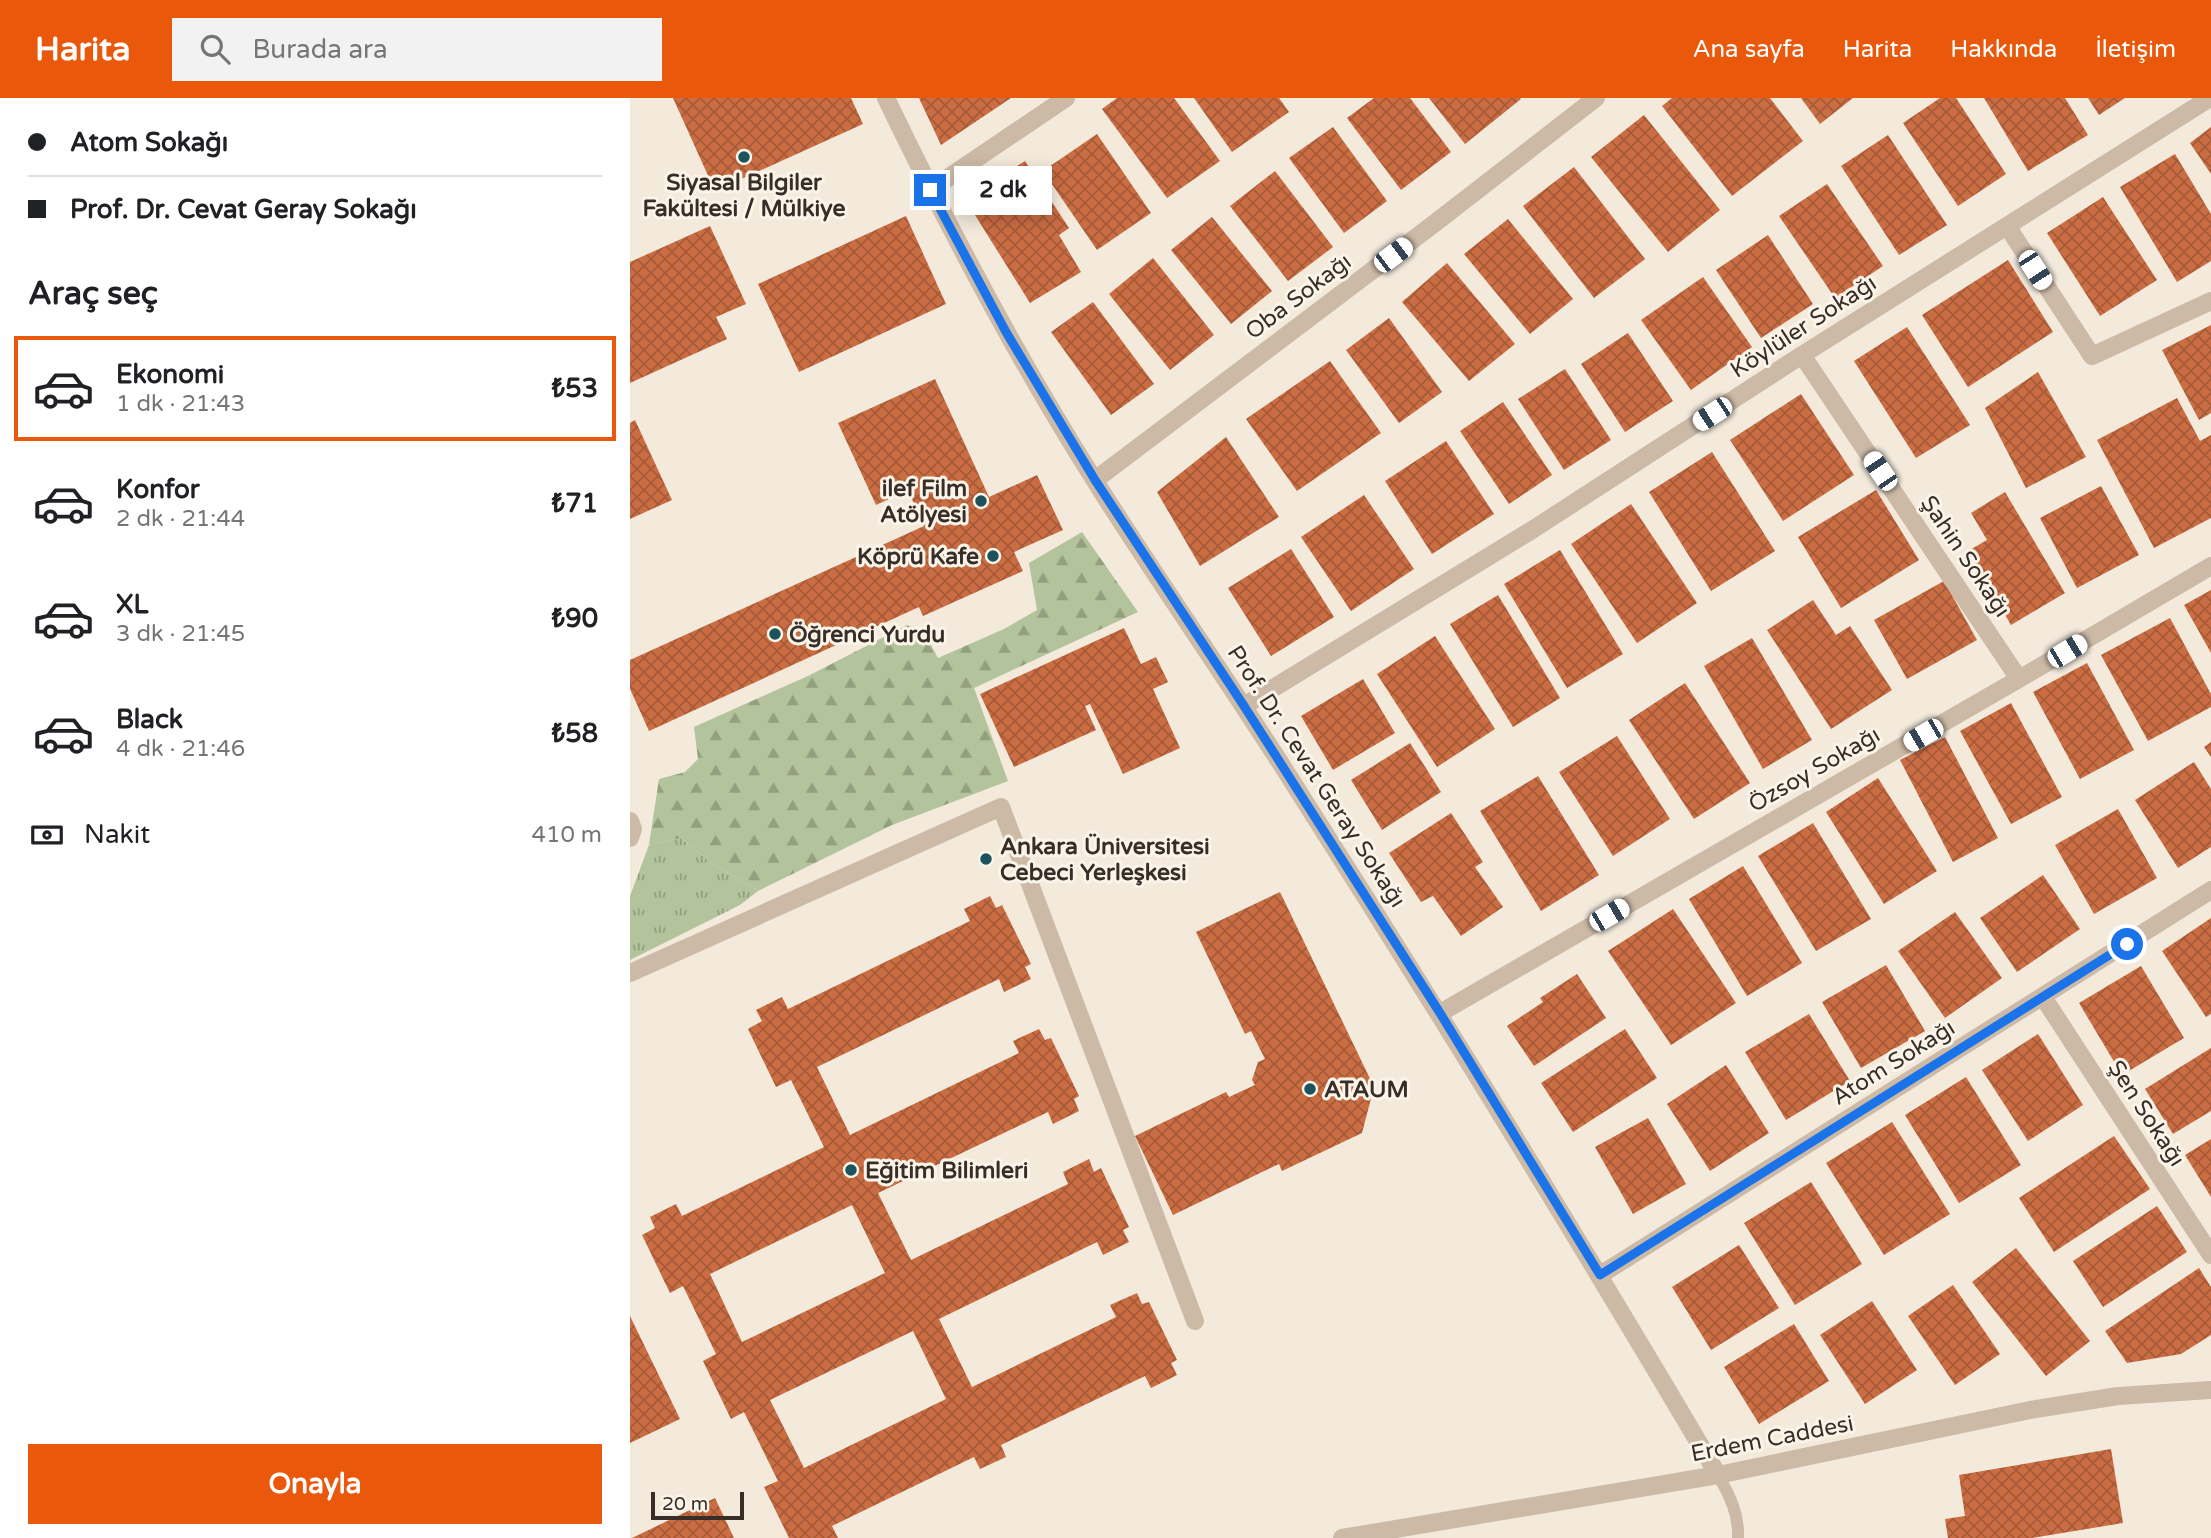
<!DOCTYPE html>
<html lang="tr">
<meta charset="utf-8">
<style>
:root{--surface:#fff;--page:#f2f2f2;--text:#202124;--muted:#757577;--line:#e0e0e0;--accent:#ea580c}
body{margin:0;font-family:"Varela Round",sans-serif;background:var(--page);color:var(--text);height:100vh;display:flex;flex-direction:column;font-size:26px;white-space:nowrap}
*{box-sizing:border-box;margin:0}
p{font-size:23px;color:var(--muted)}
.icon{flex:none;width:38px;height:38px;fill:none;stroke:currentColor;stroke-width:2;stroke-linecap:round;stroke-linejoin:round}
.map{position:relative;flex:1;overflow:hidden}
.drawer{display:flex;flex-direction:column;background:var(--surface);width:630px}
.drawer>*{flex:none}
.hud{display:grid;align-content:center;height:154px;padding:0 28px;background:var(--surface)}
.scale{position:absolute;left:21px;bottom:18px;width:93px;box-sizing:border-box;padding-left:7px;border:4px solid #382e28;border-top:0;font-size:19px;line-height:24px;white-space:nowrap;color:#382e28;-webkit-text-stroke:5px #faf4e9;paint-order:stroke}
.end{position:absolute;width:32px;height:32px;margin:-16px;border:9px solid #1a73e8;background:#fff;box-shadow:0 0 0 4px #fff}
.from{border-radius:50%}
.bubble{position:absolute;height:49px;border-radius:0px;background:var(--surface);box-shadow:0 4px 18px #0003;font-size:23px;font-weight:800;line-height:49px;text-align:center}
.car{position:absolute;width:21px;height:42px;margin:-21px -10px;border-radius:9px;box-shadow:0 0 5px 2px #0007;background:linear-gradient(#fff 24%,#345 0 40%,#fff 0 76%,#345 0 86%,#fff 0)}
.hud b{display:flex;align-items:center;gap:24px;height:66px;font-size:26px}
.hud b+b{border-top:2px solid var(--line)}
.hud i{width:18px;height:18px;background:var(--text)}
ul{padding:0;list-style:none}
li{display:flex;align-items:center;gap:21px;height:105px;margin:0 14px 10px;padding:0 14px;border:4px solid transparent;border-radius:0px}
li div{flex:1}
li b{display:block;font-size:26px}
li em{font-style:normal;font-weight:800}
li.on{border-color:var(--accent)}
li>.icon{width:63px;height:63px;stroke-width:1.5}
h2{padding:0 28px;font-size:32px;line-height:84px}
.pay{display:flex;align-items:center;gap:18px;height:77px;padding:0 28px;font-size:26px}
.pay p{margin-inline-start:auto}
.primary-button{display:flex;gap:14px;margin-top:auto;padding:14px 28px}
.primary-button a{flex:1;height:80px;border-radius:0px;background:var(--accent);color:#fff;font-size:28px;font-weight:800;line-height:80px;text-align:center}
header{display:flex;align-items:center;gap:42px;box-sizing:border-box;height:98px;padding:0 35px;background:var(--accent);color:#fff}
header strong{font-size:33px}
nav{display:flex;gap:38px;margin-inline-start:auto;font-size:24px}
.search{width:490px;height:63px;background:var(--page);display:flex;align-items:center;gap:18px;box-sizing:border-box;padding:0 24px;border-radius:0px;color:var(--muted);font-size:26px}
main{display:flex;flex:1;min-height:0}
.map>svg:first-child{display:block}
.grass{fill:url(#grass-tufts)}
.forest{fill:url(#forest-firs)}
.building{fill:url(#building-cross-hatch);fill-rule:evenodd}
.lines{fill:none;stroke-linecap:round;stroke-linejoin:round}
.lane{stroke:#ccbaa7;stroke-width:12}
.street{stroke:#ccbaa7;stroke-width:18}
.route{stroke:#1a73e8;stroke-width:9}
.poi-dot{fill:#1c535c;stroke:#faf4e9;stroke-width:2.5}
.labels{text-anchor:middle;stroke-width:6;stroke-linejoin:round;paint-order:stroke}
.poi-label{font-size:23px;font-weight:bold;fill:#382e28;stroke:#faf4e9;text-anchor:start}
.street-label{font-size:23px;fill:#382e28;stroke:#faf4e9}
</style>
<header>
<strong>Harita</strong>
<div class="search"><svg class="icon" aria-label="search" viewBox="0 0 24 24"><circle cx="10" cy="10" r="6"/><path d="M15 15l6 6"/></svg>Burada ara</div>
<nav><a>Ana sayfa</a><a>Harita</a><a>Hakkında</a><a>İletişim</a></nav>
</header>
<main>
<section class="drawer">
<div class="hud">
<b><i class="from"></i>Atom Sokağı</b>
<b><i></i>Prof. Dr. Cevat Geray Sokağı</b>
</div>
<h2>Araç seç</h2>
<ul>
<li class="on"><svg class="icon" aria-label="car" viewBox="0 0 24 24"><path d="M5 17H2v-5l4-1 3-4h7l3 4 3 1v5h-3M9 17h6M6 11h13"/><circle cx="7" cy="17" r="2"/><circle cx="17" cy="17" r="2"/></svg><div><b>Ekonomi</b><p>1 dk · 21:43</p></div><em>₺53</em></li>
<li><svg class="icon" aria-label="car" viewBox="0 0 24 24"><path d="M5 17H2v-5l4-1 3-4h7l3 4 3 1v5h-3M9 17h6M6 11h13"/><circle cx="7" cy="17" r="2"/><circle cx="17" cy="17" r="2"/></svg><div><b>Konfor</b><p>2 dk · 21:44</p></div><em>₺71</em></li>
<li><svg class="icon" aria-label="car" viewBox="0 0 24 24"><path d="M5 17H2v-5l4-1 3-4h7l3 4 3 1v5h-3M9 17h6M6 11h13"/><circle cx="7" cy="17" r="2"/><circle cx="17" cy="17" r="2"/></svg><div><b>XL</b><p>3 dk · 21:45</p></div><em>₺90</em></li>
<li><svg class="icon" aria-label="car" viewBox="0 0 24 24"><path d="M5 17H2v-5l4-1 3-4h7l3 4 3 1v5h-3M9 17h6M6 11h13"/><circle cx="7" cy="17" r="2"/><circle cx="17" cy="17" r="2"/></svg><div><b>Black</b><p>4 dk · 21:46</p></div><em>₺58</em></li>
</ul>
<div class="pay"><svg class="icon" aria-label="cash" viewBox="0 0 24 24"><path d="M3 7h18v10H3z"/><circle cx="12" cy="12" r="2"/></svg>Nakit<p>410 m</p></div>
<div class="primary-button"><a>Onayla</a></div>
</section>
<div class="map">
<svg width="1581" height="1440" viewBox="0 0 1581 1440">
<defs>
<pattern id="grass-tufts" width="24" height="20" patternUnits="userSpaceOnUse" patternTransform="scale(1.75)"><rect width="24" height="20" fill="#b3c39b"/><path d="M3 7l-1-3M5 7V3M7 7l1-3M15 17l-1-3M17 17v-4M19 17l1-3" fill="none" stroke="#939f7e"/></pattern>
<pattern id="forest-firs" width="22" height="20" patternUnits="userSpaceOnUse" patternTransform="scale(1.75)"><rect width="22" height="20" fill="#b3c39b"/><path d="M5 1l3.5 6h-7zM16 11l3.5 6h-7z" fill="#939f7e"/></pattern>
<pattern id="building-cross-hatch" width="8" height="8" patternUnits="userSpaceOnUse" patternTransform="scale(1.75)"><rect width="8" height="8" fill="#cb6d43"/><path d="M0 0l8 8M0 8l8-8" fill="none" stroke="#a65a38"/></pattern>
</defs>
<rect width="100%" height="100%" fill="#f3eadc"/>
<path class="grass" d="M51 740 82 765 128 793 110 807 0 862V798L19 747Z"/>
<path class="forest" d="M452 434 508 514 344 590 378 683 262 727 128 793 82 765 51 740 19 747 29 681 55 674 68 661 64 629 180 577 277 527 294 534 308 560 374 531 407 512 399 465Z"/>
<path class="building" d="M43 0H221L233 26 85 93Z
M289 0H381L311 47Z
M487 0H544L590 63 537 100 472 11Z
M564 0H649L659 14 602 54Z
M744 0H780L821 54 771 92 717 20Z
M799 0H890L891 1 835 46Z
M1042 0H1140L1173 43 1102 98 1032 8Z
M1171 0H1223L1190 26Z
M1310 0H1326L1376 76 1328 108 1273 25Z
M1354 0H1435L1458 37 1398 73Z
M1458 0H1495L1469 17Z
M1014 17 1090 112 1038 154 961 59Z
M703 29 757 103 714 135 659 60Z
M1581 29V76L1560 45Z
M467 36 521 115 467 152 413 73Z
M1258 37 1317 127 1269 157 1211 68Z
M1545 56 1581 116V163L1547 184 1490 89Z
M395 63 439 130 429 137 451 174 400 205 335 101Z
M944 69 1015 161 964 200 893 108Z
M645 73 703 149 658 183 600 108Z
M1197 86 1253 168 1205 200 1149 118Z
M1473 99 1527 182 1470 218 1417 135Z
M276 118 316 206 169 274 128 186Z
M582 119 642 193 601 226 541 152Z
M878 121 943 201 900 236 834 156Z
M80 128 116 206 86 219 97 241 0 285V164Z
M1138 137 1183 206 1131 240 1086 172Z
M523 160 584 237 540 272 479 196Z
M1378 162 1423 234 1338 289 1292 217Z
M817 165 885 246 839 283 772 204Z
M1073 179 1122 249 1061 292 1011 222Z
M463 204 524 286 481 317 421 234Z
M759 220 812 294 769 325 716 252Z
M1581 227V315L1569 322 1532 252Z
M1277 229 1340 327 1286 360 1224 263Z
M998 235 1043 303 995 334 951 266Z
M700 263 751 335 667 393 616 321Z
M935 271 981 342 934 372 888 301Z
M1408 274 1456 359 1396 390 1355 310Z
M305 281 359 399 407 377 433 432 384 454 393 473 293 518 289 509 19 633 0 591V562L294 428 278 392 246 407 208 325Z
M1171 296 1224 377 1153 423 1100 342Z
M1547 300 1570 343 1581 337V420L1524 450 1467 342Z
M873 304 922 377 879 406 830 333Z
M5 322 42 402 0 421V325Z
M596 339 649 419 570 468 527 394Z
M816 343 864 416 802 456 755 383Z
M1082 354 1145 453 1081 493 1019 394Z
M1471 388 1509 457 1447 490 1410 420Z
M1246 392 1289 462 1211 510 1168 439Z
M1375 394 1435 495 1381 527 1338 453 1357 442 1341 415Z
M734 397 784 471 721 513 671 439Z
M1001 406 1067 505 1007 545 941 446Z
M661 451 704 519 641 558 598 490Z
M930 452 993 556 937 590 874 486Z
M1314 483 1347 542 1277 581 1244 522Z
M1581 492V555L1554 507Z
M868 497 930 600 883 629 820 526Z
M1183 502 1206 537 1220 528 1262 592 1201 631 1137 532Z
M1540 520 1581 596V609L1518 643 1471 557Z
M494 530 511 566 526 559 538 584 523 591 550 650 493 676 460 606 455 608 466 632 384 669 350 596Z
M805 538 865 631 807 669 747 576Z
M1122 540 1182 642 1133 671 1074 568Z
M1457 565 1504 652 1450 681 1403 594Z
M733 581 765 635 703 672 671 618Z
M1055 585 1120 685 1064 721 999 622Z
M1381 605 1432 699 1381 726 1330 633Z
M987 638 1040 721 983 758 929 674Z
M1315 639 1368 740 1323 764 1270 662Z
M1581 644V659L1574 649Z
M780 645 811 694 752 732 721 682Z
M1564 664 1581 691V749L1548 770 1505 702Z
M908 678 969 777 911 813 850 713Z
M1248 680 1307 773 1254 806 1196 714Z
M1488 711 1527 780 1464 816 1425 747Z
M821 715 853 764 845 769 873 809 831 838 803 798 791 804 759 755Z
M1183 725 1241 821 1186 853 1128 758Z
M1113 768 1172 865 1117 898 1059 801Z
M1413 777 1450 831 1387 874 1350 820Z
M650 794 744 989 732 1035 652 1073 649 1066 543 1117 505 1038 596 994 599 999 625 987 622 982 628 964 635 961 621 933 615 936 566 834Z
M360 798 366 810 372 807 401 866 395 869 401 881 374 894 369 881 187 969 220 1037 389 955 383 943 409 931 415 942 421 940 449 998 444 1001 449 1013 423 1026 418 1014 248 1095 281 1162 438 1086 433 1074 459 1061 464 1074 471 1070 499 1129 493 1132 499 1144 473 1157 467 1144 309 1221 342 1289 486 1219 480 1207 507 1195 512 1206 519 1204 547 1262 541 1265 547 1277 521 1290 515 1278 371 1347 376 1359 350 1371 344 1359 202 1428 208 1440H159L134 1389 148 1383 114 1314 101 1321 73 1263 86 1256 53 1188 40 1195 12 1137 25 1130 20 1119 46 1106 52 1118 194 1049 161 982 146 989 118 931 132 923 126 912 152 899 158 911 340 823 334 811ZM222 1107 255 1175 112 1244 80 1176ZM283 1233 316 1301 174 1370 140 1302Z
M1043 811 1106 905 1041 947 978 853Z
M1325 814 1372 880 1315 920 1268 853Z
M1581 820V916L1576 919 1532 853Z
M1256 867 1295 933 1231 970 1192 904Z
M1511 868 1554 940 1492 977 1449 905Z
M947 876 976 920 904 968 877 928 913 904 910 900Z
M1179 916 1220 983 1156 1022 1115 954Z
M995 931 1027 980 943 1034 911 985Z
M1408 936 1453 1007 1398 1043 1352 972Z
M1581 950V1013L1543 1036 1515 991Z
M1096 967 1139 1035 1080 1073 1037 1006Z
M1336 979 1391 1067 1329 1105 1275 1017Z
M1018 1020 1056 1086 1003 1116 965 1049Z
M1262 1024 1320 1116 1254 1157 1196 1065Z
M1484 1038 1520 1091 1424 1154 1389 1100Z
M1581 1041V1099L1555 1057Z
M1181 1084 1232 1166 1165 1207 1114 1125Z
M1527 1108 1557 1154 1473 1209 1443 1163Z
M1109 1147 1149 1210 1081 1252 1042 1189Z
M1386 1150 1460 1243 1416 1278 1342 1184Z
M1569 1170 1581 1189V1237L1551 1256 1497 1265 1475 1233Z
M1323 1187 1370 1256 1325 1287 1278 1218Z
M1242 1203 1287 1272 1235 1306 1190 1237Z
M0 1218 50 1321 0 1345Z
M1164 1226 1199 1283 1129 1326 1094 1269Z
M1481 1351 1493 1425 1402 1440H1318L1315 1421 1335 1418 1329 1377Z
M85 1400 104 1440H2Z"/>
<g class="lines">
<path class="lane" d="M1088 1377C1100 1398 1109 1416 1108 1440"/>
<path class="street" d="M256 0C319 131 387 260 465 383 530 486 600 585 665 688 810 915 951 1145 1088 1377
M300 92 436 0
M1377 128 1462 258 1581 203
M1172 257 1389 581
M465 382 805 125 966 0
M614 608 902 432 1172 257 1580 0
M0 723 3 731 0 740
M0 875 371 709 565 1223
M1413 899 1581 1157
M810 915 1389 581 1581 468
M970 1177 1581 792
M712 1440 1088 1377 1400 1312 1488 1298 1581 1292"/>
</g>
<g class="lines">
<path class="route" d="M300 92 376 234 465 382 614 608 810 915 970 1177 1497 846"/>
</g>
<g class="poi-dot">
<circle cx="114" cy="59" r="7"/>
<circle cx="351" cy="403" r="7"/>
<circle cx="363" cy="458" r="7"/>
<circle cx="145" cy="536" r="7"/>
<circle cx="356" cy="761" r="7"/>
<circle cx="680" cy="991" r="7"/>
<circle cx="221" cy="1072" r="7"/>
</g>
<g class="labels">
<g class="poi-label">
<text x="114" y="92" text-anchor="middle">Siyasal Bilgiler<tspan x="114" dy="26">Fakültesi / Mülkiye</tspan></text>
<text x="337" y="398" text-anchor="end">ilef Film<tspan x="337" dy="26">Atölyesi</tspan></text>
<text x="349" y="466" text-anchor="end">Köprü Kafe</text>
<text x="159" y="544">Öğrenci Yurdu</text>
<text x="370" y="756">Ankara Üniversitesi<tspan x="370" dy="26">Cebeci Yerleşkesi</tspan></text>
<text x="694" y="999">ATAUM</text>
<text x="235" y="1080">Eğitim Bilimleri</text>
</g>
<g class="street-label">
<text transform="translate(668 198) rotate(-37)" y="8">Oba Sokağı</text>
<text transform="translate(1173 228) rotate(-33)" y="8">Köylüler Sokağı</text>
<text transform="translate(1336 458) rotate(56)" y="8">Şahin Sokağı</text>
<text transform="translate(1184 671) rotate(-30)" y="8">Özsoy Sokağı</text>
<text transform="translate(687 678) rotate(57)" y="8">Prof. Dr. Cevat Geray Sokağı</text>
<text transform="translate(1263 964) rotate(-32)" y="8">Atom Sokağı</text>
<text transform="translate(1517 1015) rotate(57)" y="8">Şen Sokağı</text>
<text transform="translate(1142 1340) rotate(-11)" y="8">Erdem Caddesi</text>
</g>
</g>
</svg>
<div class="scale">20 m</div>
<i class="end from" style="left:1497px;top:846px"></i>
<i class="end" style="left:300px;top:92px"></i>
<div class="bubble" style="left:324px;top:68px;width:98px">2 dk</div>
<i class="car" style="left:763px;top:157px;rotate:53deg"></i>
<i class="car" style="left:1405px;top:172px;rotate:147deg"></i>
<i class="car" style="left:1082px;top:316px;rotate:237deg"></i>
<i class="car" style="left:1250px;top:373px;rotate:326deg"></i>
<i class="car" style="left:1437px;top:553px;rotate:59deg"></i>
<i class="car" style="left:1293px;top:637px;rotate:240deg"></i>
<i class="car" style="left:979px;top:817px;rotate:60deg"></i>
</div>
</main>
